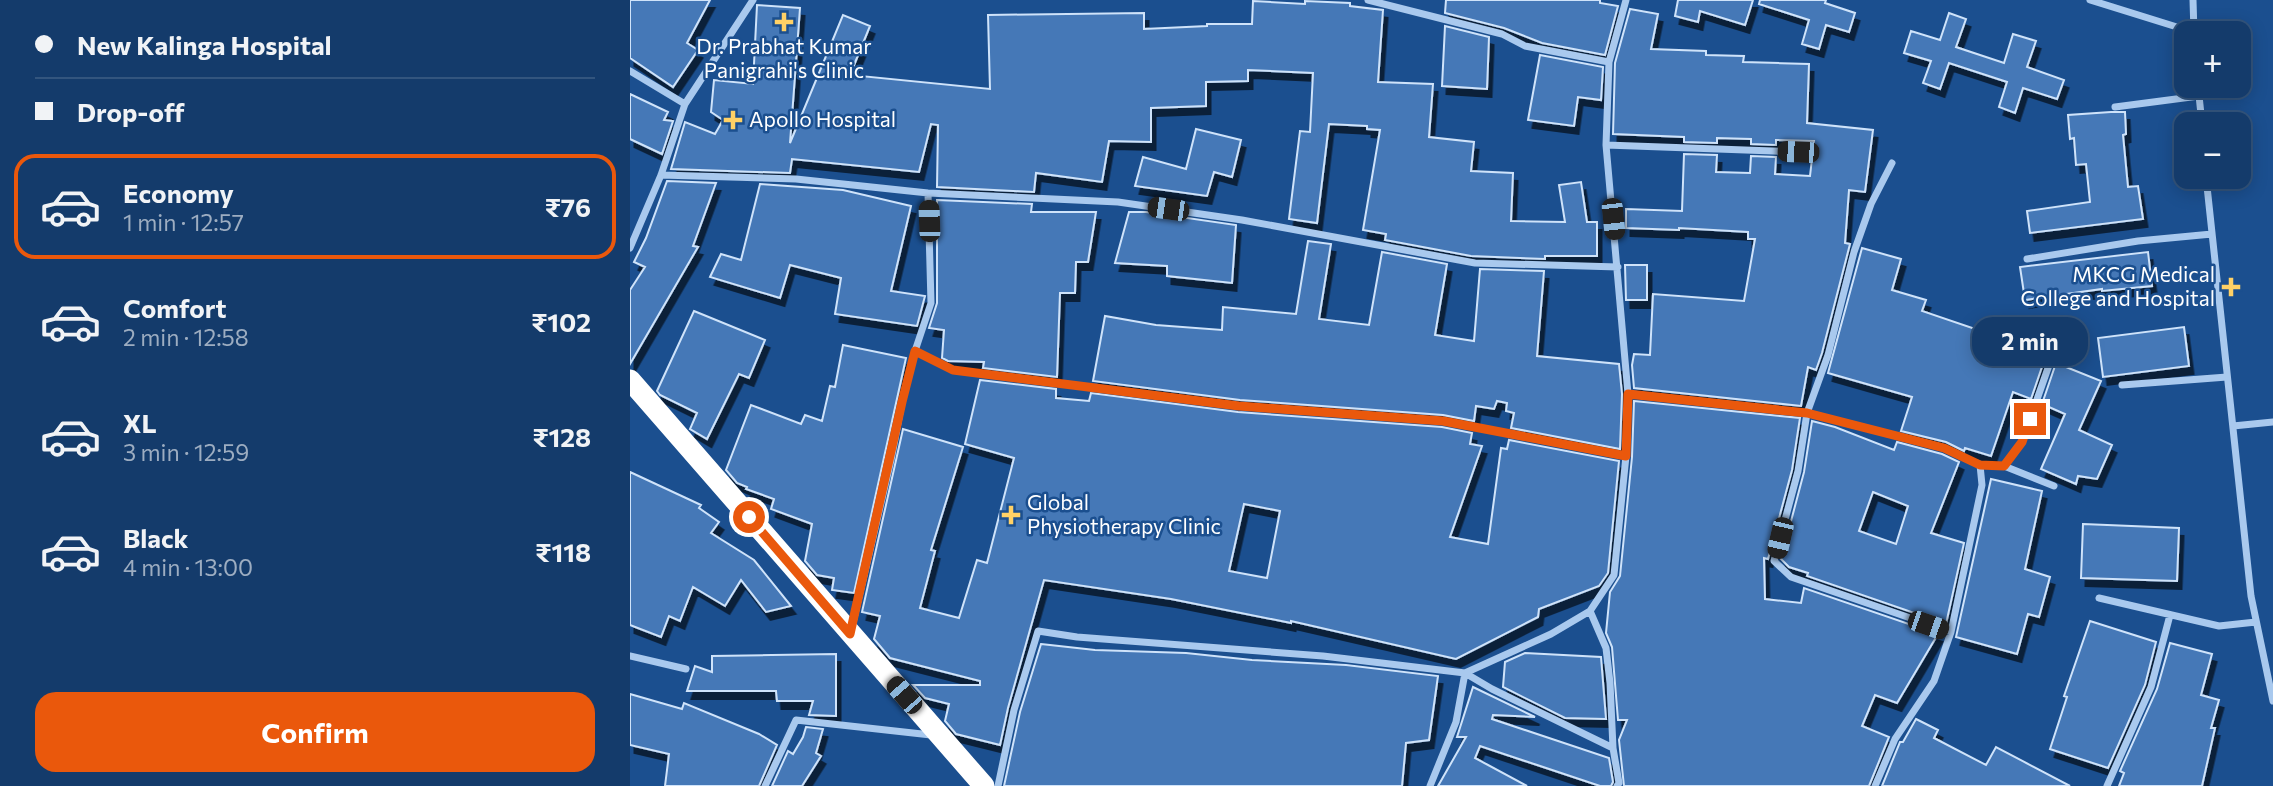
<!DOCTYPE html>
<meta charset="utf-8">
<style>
:root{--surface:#143b6b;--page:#1d4271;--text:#f1f3f6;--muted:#9dadc1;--line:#33557e;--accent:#ea580c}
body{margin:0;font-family:Commissioner,sans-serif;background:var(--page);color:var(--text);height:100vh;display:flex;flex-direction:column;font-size:26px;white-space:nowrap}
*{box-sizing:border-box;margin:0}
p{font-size:23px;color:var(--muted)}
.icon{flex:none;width:38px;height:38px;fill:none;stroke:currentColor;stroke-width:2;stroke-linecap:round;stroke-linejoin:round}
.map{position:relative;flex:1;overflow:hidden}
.sheet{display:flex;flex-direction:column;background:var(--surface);width:630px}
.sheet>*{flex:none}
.guide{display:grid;align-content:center;height:154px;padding:0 35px;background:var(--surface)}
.controls{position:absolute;left:1544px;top:21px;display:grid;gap:14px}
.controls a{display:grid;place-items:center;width:77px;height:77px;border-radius:14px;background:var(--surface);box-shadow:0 4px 18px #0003,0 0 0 2px var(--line);font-size:35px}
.end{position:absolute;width:32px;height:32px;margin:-16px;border:9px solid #ea580c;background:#fff;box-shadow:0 0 0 4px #fff}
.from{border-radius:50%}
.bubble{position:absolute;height:49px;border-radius:21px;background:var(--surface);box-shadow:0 4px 18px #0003,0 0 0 2px var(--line);font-size:23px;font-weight:700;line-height:49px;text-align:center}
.car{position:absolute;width:21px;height:42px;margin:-21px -10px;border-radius:9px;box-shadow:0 0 5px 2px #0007;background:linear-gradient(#222 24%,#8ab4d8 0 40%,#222 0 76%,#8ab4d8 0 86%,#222 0)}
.guide b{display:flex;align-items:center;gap:24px;height:66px;font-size:26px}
.guide b+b{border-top:2px solid var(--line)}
.guide i{width:18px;height:18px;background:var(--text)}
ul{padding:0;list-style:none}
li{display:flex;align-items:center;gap:21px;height:105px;margin:0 14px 10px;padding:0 21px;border:4px solid transparent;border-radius:21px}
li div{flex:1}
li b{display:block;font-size:26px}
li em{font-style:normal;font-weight:700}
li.current{border-color:var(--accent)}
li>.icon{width:63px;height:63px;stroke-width:1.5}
.cta{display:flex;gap:14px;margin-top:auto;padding:14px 35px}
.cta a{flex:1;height:80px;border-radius:21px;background:var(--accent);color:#fff;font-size:28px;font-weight:700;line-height:80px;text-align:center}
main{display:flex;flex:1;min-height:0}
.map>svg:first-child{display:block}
.building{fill:#4478b7;stroke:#cfe3fa;stroke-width:2;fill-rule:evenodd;filter:url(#shadow)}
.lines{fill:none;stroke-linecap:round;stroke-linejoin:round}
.street{stroke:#a9c9ee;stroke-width:7}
.highway{stroke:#fff;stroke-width:21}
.route{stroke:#ea580c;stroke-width:9}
.poi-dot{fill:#ffd166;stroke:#1b4f8f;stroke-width:2.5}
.labels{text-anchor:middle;stroke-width:5;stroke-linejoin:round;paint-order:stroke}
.poi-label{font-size:21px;fill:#fff;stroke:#1b4f8f;text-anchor:start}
</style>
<main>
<section class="sheet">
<div class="guide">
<b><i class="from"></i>New Kalinga Hospital</b>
<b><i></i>Drop-off</b>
</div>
<ul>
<li class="current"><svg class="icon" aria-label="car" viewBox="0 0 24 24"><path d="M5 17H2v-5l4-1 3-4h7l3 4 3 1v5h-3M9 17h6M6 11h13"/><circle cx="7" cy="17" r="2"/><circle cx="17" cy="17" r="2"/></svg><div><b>Economy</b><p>1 min · 12:57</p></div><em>₹76</em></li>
<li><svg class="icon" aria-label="car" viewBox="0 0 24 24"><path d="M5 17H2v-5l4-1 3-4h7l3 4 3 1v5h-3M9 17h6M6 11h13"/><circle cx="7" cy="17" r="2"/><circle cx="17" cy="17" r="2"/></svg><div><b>Comfort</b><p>2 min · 12:58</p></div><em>₹102</em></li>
<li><svg class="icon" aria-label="car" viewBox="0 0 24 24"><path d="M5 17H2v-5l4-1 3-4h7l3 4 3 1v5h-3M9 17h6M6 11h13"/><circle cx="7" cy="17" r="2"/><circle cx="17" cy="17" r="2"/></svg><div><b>XL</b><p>3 min · 12:59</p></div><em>₹128</em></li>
<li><svg class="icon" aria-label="car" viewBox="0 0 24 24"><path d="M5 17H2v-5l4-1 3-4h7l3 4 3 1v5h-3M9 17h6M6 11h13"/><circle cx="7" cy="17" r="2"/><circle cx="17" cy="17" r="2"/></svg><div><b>Black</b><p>4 min · 13:00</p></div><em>₹118</em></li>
</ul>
<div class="cta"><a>Confirm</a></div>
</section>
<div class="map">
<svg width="1643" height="786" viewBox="0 0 1643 786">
<defs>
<filter id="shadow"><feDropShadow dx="4.5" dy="8" stdDeviation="0" flood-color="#0009"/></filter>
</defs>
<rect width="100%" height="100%" fill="#1b4f8f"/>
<path class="building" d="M0 0H80L57 43 68 50 43 87 0 58Z
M816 0H970V3L988 6 975 55 912 43 874 28 815 13Z
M1048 0H1123L1115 25 1070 11 1068 22 1045 16Z
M1130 0H1196L1195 3 1225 13 1219 32 1196 25 1189 49 1172 44 1179 20 1129 4Z
M623 1 675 4V1L720 3V6L753 10 748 82 803 84 799 137 844 142 841 171 883 173 881 221 935 222 929 185 951 182 957 222H967V256H915V259L841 256 755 240 756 234 733 230 750 130 737 129V126L699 124 687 223 659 219 670 131 680 132 683 73 618 70V81L576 82V106L521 108V142L479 141 472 182 406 173 404 192 307 187 308 125 301 124 289 172 162 159 160 173 41 169 55 122 85 134 93 120 81 112 84 80 123 84 127 5 170 8 160 143 213 15 240 26 220 75 360 89 358 15 514 13V29L577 26V24H622Z
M1000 9 1028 14 1021 49 1076 51V55L1114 56 1113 62 1179 64 1177 123 1243 130 1235 192 1219 190 1215 243 1220 244 1192 353 1186 370 1178 367 1171 406 1004 388 1002 365 1004 354 1020 355 1023 294 1114 301 1125 239H1118V232L1049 228V230L996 228V209L1052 211 1054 154 1087 155 1086 172 1120 173 1121 156 1146 157 1145 174 1180 176 1184 141 1146 140V145L1121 144V139L1087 138V143L1054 142V137L983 134 985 63Z
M1319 13 1336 19 1326 47 1374 63 1383 34 1406 41 1397 67 1434 80 1427 99 1393 88 1385 113 1369 107 1377 82 1319 63 1310 89 1293 83 1301 61 1274 53 1281 31 1310 40Z
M815 26 859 37 857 89 812 86Z
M910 55 973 67 971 100 948 97 944 126 898 120Z
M0 94 38 112 34 120 43 121 32 154 0 139Z
M1481 112H1495L1496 134 1493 135 1498 187 1508 186 1513 219 1400 233 1397 211 1460 202 1456 164 1446 165 1444 138 1440 139 1438 115Z
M566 129 611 140 602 177 584 172 577 196 505 186 513 157 556 169Z
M37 181 86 183 63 246 68 247 0 364V290L15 267 4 262 16 238Z
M130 184 213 190 281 206 261 291 295 296 287 326 205 314 211 278 160 265 150 298 80 277 91 254 111 260Z
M307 200 402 204 401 212H466L458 262H446L445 293H430L427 377 353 368 354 362 318 361 312 358 314 330 299 328 307 303Z
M499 212H516L606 225 602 283 537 276V266L485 263Z
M678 241 701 244 689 319 739 325 752 252 817 264 805 335 844 341 850 269 914 271 907 356 989 364 992 394 990 449 881 428 884 413 876 411 877 403 867 401 864 409 846 406 844 421 813 415 610 400 463 381 475 316 526 325 592 330 593 307 666 314Z
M1232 248 1271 259 1262 290 1296 300 1292 311 1398 347 1397 350 1415 358 1401 399 1383 392 1361 456 1335 448 1334 451 1316 442 1271 431 1282 397 1198 373Z
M1518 252 1522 286 1472 291V289L1395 300 1390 267Z
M995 265H1017V300H996Z
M64 311 135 340 119 378 109 374 77 439 60 429 67 413 30 395 27 391Z
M1554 327 1559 366 1473 377 1468 338Z
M213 345 276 358 224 593 202 590 204 578 187 575 175 561 182 524 141 509 144 499 116 489 117 487 107 483 96 470 121 405 171 424 175 415 192 421 200 386 205 387Z
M1426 363 1471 381 1449 430 1482 445 1467 479 1448 476 1446 484 1411 469 1435 414 1412 404Z
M350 380 426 389V398L459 401 461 393 608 412 812 427 842 433 840 444 852 446 820 537 858 544 871 448 877 449 879 440 989 461 978 573 969 586 909 609 908 617 826 659 661 621V623L541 599 414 580 378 708 370 745 326 734 315 721 319 704 295 698 283 685H350V681L260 658 244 639 250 616 232 612 273 429 333 447 301 550 305 551 290 608 329 618 347 560 357 563 384 458 335 444ZM614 504 650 511 637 578 599 571Z
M1004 401 1170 418 1162 470 1138 559 1134 558 1135 599 1171 603 1174 588 1308 634 1267 703 1245 695 1232 726 1259 737 1239 786H994L989 740 997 720H988L982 647 976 633 980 592 990 576 1002 457Z
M1182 421 1205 427 1264 450 1267 442 1312 454 1329 462 1301 533 1334 543 1316 624 1177 576 1178 573 1159 567 1151 559 1174 472ZM1243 492 1278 506 1266 544 1229 531Z
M0 472 71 505 69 508 89 522 81 533 124 560 161 606 136 612 111 580 95 606 63 587 50 621 39 616 31 637 0 625Z
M1361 479 1412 491 1395 569 1420 577 1409 617 1398 614 1387 654 1326 637Z
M1453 524 1549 528 1547 581 1451 578Z
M1460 621 1526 642 1515 685 1478 768 1420 749 1437 697 1434 696Z
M1540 643 1582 654 1571 695 1589 700 1581 728H1585L1572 786H1489L1494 773 1490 771 1527 689Z
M411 644 465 650 556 653 622 660 716 665 808 676 799 740 776 743 772 786H374L390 712Z
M895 653 971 657 976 719 935 718 873 687 875 662Z
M206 654V716L179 715 183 701H147L146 691H57L65 666 82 672V656Z
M843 687 905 717 863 715 862 719 979 758 983 782 981 786H970L850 746 845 758 897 786H808L836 737H827Z
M0 694 52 709 54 703 129 734 147 745 129 786H35L39 754 0 745Z
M1286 719 1308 730 1304 738 1356 765 1366 747 1440 786H1252L1270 742H1273Z
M176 727 193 729 186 753 191 756 172 786H142L158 751 163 754 173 737Z"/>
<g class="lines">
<path class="street" d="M738 0 872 34 895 46 979 62
M996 0 979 62 976 145 998 394
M1460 0 1563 32
M1563 0 1564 33
M0 71 55 104
M1568 86 1572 124
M1485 107 1569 96
M976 145 1168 152
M31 175 166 179 298 193 488 202 612 220 845 263 988 267
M1576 177 1621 596 1643 701
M0 248 31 175 55 104 123 0
M1397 259 1508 241 1582 234
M285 351 301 303 298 193
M1492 385 1597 377
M1603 426 1643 422
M1374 466 1424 486
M1469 598 1589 626 1626 622
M960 611 976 648 980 683 983 748
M222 627 261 460 272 402 285 351 323 370 609 406 813 421 996 456
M1321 632 1161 577 1144 561 1168 471 1177 413 1314 448 1350 465 1374 466 1392 442 1424 351
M0 656 56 669
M135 786 166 720 301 735
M368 786 384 710 408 631 447 637 693 656 835 673 862 689 983 748 989 783 987 786
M800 786 826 722 835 673 921 634 960 611 984 575 996 456 998 394 1177 413 1198 355 1224 252 1241 204 1262 163
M1245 786 1265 739 1304 681 1321 632 1352 485 1350 465
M1477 786 1521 687 1540 615"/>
<path class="highway" d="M0 380 354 786"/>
</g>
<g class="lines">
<path class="route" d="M119 517 220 634 272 402 285 351 323 370 609 406 813 421 996 456 998 394 1177 413 1314 448 1350 465 1374 466 1392 442 1400 419"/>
</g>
<g class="poi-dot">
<path d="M150.5 11.5h7v7h7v7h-7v7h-7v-7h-7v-7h7z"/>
<path d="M99.5 109.5h7v7h7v7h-7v7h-7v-7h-7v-7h7z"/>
<path d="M1597.5 276.5h7v7h7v7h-7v7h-7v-7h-7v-7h7z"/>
<path d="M377.5 504.5h7v7h7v7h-7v7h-7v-7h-7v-7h7z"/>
</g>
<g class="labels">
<g class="poi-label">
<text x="154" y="54" text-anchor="middle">Dr. Prabhat Kumar<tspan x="154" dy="24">Panigrahi's Clinic</tspan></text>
<text x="119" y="127">Apollo Hospital</text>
<text x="1585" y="282" text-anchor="end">MKCG Medical<tspan x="1585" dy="24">College and Hospital</tspan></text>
<text x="397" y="510">Global<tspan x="397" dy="24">Physiotherapy Clinic</tspan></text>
</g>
</g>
</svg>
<div class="controls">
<a>+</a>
<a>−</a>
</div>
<i class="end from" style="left:119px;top:517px"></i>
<i class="end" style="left:1400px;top:419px"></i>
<div class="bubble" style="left:1342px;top:317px;width:116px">2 min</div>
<i class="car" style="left:1168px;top:152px;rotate:272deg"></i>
<i class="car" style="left:538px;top:209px;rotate:278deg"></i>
<i class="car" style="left:983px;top:219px;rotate:174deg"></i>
<i class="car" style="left:299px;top:221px;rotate:358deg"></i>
<i class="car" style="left:1150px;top:538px;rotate:193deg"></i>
<i class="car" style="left:1298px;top:625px;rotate:109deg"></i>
<i class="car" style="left:274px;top:695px;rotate:319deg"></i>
</div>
</main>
